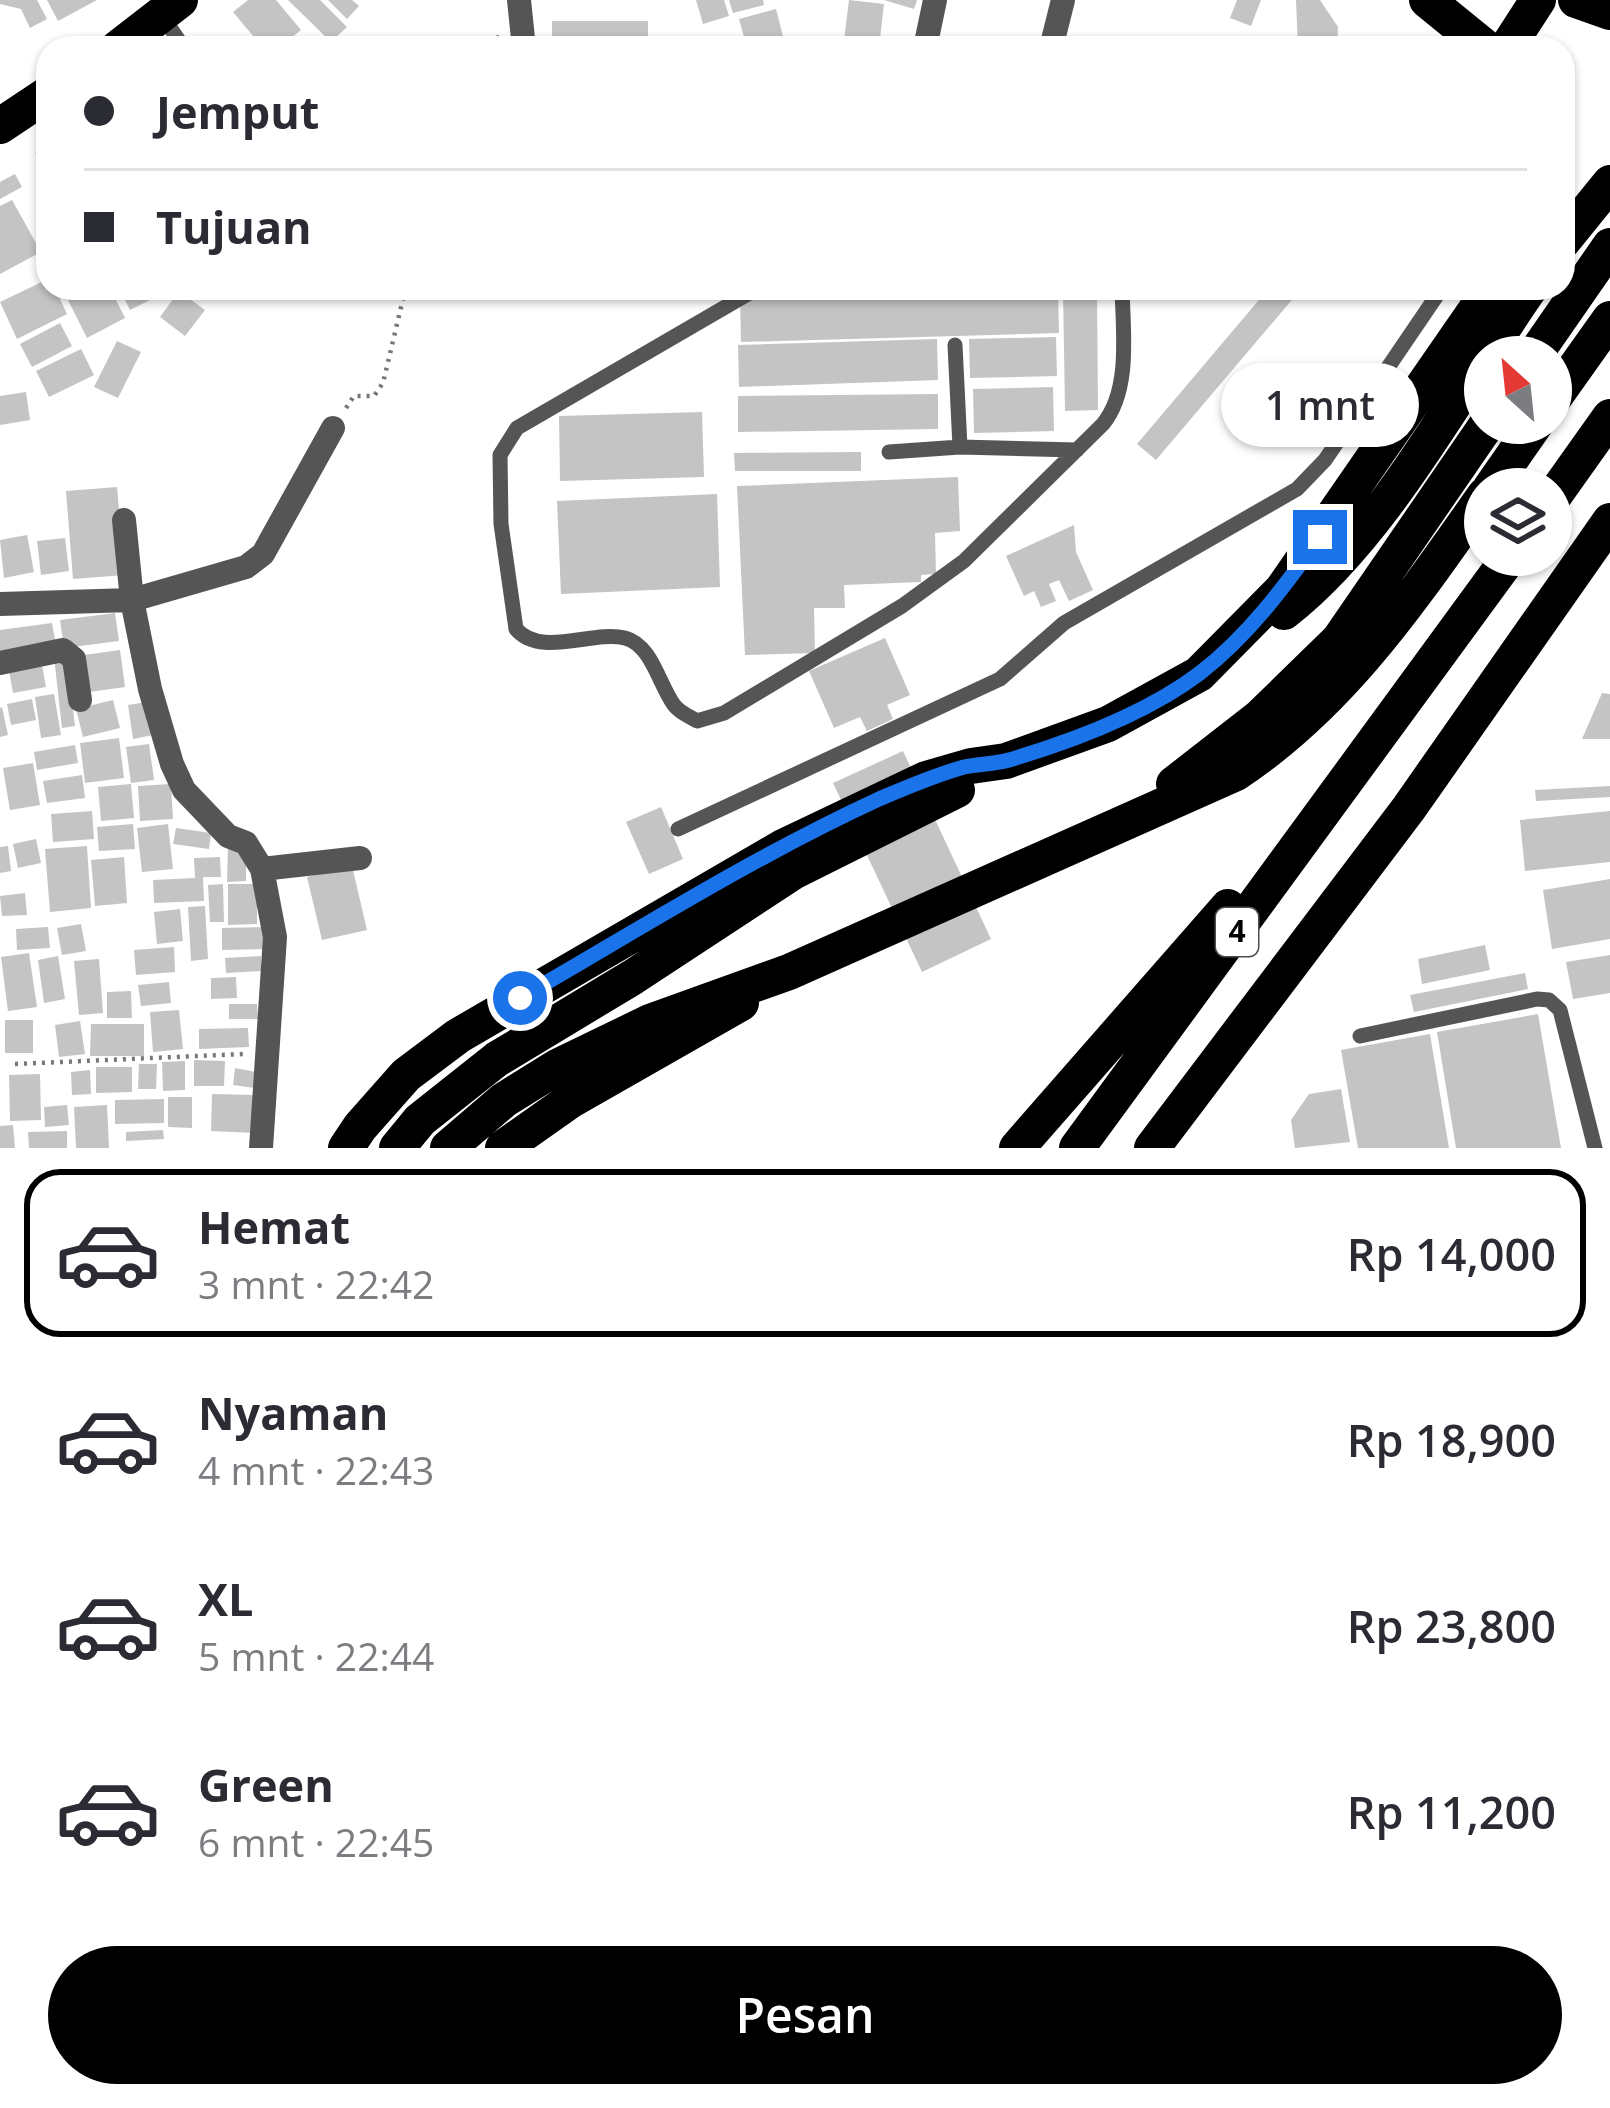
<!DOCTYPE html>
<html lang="id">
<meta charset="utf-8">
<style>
:root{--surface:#fff;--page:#f2f2f3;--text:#2b2b33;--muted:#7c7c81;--line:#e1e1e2;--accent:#000}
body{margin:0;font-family:"Open Sans",sans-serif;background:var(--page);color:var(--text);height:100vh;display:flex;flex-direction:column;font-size:45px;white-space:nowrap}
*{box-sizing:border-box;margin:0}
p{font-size:39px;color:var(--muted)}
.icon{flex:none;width:66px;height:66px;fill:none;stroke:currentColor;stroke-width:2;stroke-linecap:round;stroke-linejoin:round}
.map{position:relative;height:1148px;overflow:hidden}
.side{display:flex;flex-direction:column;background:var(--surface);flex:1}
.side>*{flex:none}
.hud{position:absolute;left:36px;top:36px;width:1539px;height:264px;border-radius:36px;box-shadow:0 3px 9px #0004;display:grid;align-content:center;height:264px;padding:0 48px;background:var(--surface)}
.needle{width:78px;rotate:333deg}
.controls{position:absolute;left:1464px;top:336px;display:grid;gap:24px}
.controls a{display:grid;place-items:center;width:108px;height:108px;border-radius:50%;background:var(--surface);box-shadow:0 3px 9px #0004;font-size:60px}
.end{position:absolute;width:54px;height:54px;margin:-27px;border:15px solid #1a73e8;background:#fff;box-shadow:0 0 0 6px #fff}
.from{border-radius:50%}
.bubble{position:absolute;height:84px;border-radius:42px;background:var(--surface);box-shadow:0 3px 9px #0004;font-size:39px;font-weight:600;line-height:84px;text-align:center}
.hud b{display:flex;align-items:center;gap:42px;height:114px;font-size:45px}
.hud b+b{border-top:3px solid var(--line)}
.hud i{width:30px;height:30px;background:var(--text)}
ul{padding:21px 0 0;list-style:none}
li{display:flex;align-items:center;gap:36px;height:168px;margin:0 24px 18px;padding:0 24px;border:6px solid transparent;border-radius:36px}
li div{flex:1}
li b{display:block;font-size:45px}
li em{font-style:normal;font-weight:600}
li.on{border-color:var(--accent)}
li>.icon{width:108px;height:108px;stroke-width:1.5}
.action{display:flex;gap:24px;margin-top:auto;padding:24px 48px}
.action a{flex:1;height:138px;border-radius:72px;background:var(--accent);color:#fff;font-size:48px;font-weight:600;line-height:138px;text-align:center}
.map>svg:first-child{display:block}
.building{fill:#c4c4c4}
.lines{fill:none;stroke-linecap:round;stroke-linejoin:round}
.path{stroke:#777;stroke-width:4.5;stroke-dasharray:3 6;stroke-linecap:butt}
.lane{stroke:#555;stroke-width:15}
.street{stroke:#555;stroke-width:24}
.highway{stroke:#000;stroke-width:36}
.route{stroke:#1a73e8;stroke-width:15}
.labels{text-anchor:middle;stroke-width:10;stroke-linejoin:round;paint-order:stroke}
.shield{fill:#fff;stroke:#4c4c4c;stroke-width:3}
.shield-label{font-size:30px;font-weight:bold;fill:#000}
</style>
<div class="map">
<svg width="1610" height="1148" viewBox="0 0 1610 1148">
<rect width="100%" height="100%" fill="#fff"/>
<path class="building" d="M0 0H37L47 19 30 28 21 9 0 4Z
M47 0H97L58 21Z
M248 0H276L301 30 279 48H263L233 12Z
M288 0H320L347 27 331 42Z
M328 0H352L359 6 347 19Z
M696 0H724L729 16 703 24Z
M729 0H763L764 5 733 13Z
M849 0 884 4 879 48H843Z
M884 0H917L914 9Z
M1237 0H1261L1251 26 1230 18Z
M1296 0H1320L1338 27 1337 48H1298Z
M776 9 786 48H747L739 19Z
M552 21H648V38H552Z
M1158 40 1197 45 1196 48H1157Z
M539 43 605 44V48H539Z
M48 143V172L35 152Z
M15 174 22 187 0 199V182Z
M12 200 41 252 0 274V206Z
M48 279V288H55L67 314 17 339 0 302Z
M91 288H110L125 318 87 338 68 300Z
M119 288H154L158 296 130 310Z
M1058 288 1059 333 741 342 740 296Z
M1063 288H1097L1098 410 1065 411Z
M1269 288H1302L1156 460 1137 444Z
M179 291 205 310 185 336 160 317Z
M60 323 72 346 32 367 20 344Z
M1056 337 1057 376 970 378 969 339Z
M937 339 938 380 739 387 738 345Z
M117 341 141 352 118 398 94 387Z
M81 349 94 375 49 397 36 371Z
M1053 387 1054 431 974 433 973 389Z
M26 392 30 420 0 425V396Z
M938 394V429L738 432V396Z
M702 412 704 477 560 481 559 416Z
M861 452V471H735L734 453Z
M958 477 960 531 935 533 936 574 921 575V582L844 585 845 608H814L815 653 745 655 737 486Z
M117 487 125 575 73 579 66 491Z
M717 494 720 587 561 594 557 501Z
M1074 525 1076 552 1093 590 1069 601 1059 580 1049 584 1056 601 1041 607 1034 591 1024 596 1006 556Z
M27 535 34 572 4 578 0 540Z
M65 538 69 571 41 575 37 541Z
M115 613 119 641 64 648 60 620Z
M52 623 56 645 0 653V630Z
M885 638 910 695 887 705 893 719 867 731 860 717 834 728 809 671Z
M120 650 125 687 82 693 77 656Z
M67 655 75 726 62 728 54 657Z
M41 659 46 687 13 693 8 665Z
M1602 693 1610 694V739H1582Z
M54 694 61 735 41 738 35 697Z
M32 699 36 720 11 725 7 704Z
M113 700 120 728 83 737 76 709Z
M153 701 158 734 133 739 128 705Z
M2 707 8 735 0 737V708Z
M119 738 124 778 85 783 80 743Z
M149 744 154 780 131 783 126 747Z
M75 745 78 763 37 770 34 752Z
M903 751 991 939 922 972 833 783Z
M33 763 40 805 10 810 3 768Z
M82 775 85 798 47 803 43 781Z
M131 784 134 818 101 821 98 787Z
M171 784 173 819 140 821 138 786Z
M1610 786V797L1536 801 1535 790Z
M661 807 683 859 649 874 626 822Z
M92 811 94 839 53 842 51 814Z
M1610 811V862L1525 871 1520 820Z
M133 824 135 849 99 851 97 827Z
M168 824 173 869 142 872 137 828Z
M176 828 211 833 209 849 173 844Z
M36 839 41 863 18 868 13 844Z
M8 846 11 871 0 873V847Z
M87 846 91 908 50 912 45 849Z
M228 846H246V881L227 882Z
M124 857 127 903 95 906 91 860Z
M220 857 221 877H203L204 901 154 903 153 880 195 878 194 858Z
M352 866 367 930 322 940 307 877Z
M1610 879V939L1552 949 1543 890Z
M223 884 224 922H210L208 885Z
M228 884H257V924L228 925Z
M25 893 27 915 2 916 0 896Z
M205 906 208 959 191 961 188 907Z
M180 909 183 941 157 944 154 912Z
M81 924 86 951 62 955 57 928Z
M48 927 50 948 17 950 16 929Z
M267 927V949L222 950V928Z
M1485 945 1490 970 1422 984 1418 959Z
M174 947 175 972 136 975 134 950Z
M29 953 37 1007 8 1011 1 957Z
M1610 955V993L1573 999 1566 962Z
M58 956 65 999 44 1003 38 960Z
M261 956V971L226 973 225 958Z
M99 959 103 1013 79 1015 74 961Z
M1525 973 1528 989 1414 1012 1410 995Z
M236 977 237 998 211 999V978Z
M169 982 171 1003 141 1006 138 985Z
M131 991 132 1018H107V992Z
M229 1004H257L258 1019H229Z
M179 1010 183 1049 153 1052 150 1012Z
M1538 1014 1561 1148H1456L1437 1032Z
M5 1020H33V1053H5Z
M80 1021 85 1054 59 1057 55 1025Z
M91 1024H144V1056H90Z
M248 1028 249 1047 199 1049V1029Z
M1430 1034 1449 1148H1358L1341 1050Z
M194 1060 225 1061 224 1086H194Z
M185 1061V1090L163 1091 162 1062Z
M139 1064H157L156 1089H138Z
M96 1067H132V1092L96 1093Z
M235 1068 256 1072 254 1088 233 1085Z
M90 1070 91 1094 72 1095 71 1072Z
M40 1074 41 1120 10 1121 9 1075Z
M1341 1089 1350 1142 1295 1148 1291 1120 1309 1094Z
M212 1094 256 1095 255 1133 211 1131Z
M168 1097H192V1128L168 1127Z
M164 1099V1123L115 1124V1100Z
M67 1105 69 1125 45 1127 44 1107Z
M107 1105 109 1148H76L74 1107Z
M13 1125 15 1148H0V1126Z
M163 1130 164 1139 126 1141V1132Z
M67 1131V1148H29L28 1132Z"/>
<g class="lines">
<path class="path" d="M453 48 499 37
M346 408 354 396H374L383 383 403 299 411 288
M15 1064 243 1054"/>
<path class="lane" d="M162 16 184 48
M1104 48 1106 45
M758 288 517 428 500 455 501 524 516 629C541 658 592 630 625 638 652 645 659 685 674 705 680 713 689 716 697 721L724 713 902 606 964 561 1103 424C1131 390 1123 331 1122 288
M955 345 960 447
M889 452 960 447 1077 450
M678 829 1000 679 1064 623 1297 489 1325 460 1442 288
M1360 1036 1537 999 1549 1000 1560 1010 1595 1148"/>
<path class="street" d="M519 0 524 48
M925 48 935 0
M1051 48 1063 0
M124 520 132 600 150 689 172 764 184 790 228 836 246 843 262 869 360 858
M0 604 132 600 246 567 263 554 333 428
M0 663 63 650 74 659 80 700
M261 1148 275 937 262 869"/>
<path class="highway" d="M1427 0 1486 48
M1576 0 1610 12
M118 48 180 0
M1507 48 1538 0
M0 126 48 94
M1563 241 1610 183
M1533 357 1610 246
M1551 402 1610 319
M1490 489 1536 423
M1551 500 1610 417
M1284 612C1383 535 1458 391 1530 288
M1174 784 1260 717 1339 640 1488 423
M346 1148 360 1127 406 1075 458 1036 783 847 926 779 971 766 1006 761 1108 724 1199 674 1282 590 1491 288
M397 1148 420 1120 497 1059 633 977 793 872 957 790
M448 1148 504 1100 557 1067 650 1022 789 972 1236 773C1343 702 1412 598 1485 495
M503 1148 571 1100 741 1003
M1017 1148 1228 907
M1077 1148 1511 555
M1152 1148 1409 808 1610 521"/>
</g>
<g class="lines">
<path class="route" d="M520 998C638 930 755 856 879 799 907 787 935 775 964 767 979 764 995 764 1009 760 1073 741 1146 714 1200 673 1248 636 1285 586 1320 537"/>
</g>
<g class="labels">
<rect class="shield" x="1216" y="908" width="42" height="48" rx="9"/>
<g class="shield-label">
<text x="1237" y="942">4</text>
</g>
</g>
</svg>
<div class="controls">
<a><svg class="needle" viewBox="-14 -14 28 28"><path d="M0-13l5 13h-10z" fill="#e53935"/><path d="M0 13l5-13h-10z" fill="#7c7c81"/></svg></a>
<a><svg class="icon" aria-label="layers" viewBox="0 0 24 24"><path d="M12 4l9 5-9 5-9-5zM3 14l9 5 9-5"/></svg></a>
</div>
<i class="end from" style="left:520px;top:998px"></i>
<i class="end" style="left:1320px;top:537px"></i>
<div class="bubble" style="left:1221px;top:363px;width:198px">1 mnt</div>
<div class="hud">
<b><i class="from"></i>Jemput</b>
<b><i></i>Tujuan</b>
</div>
</div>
<section class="side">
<ul>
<li class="on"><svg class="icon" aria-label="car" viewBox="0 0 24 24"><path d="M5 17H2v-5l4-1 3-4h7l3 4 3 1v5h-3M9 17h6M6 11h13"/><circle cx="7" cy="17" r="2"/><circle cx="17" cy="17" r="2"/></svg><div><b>Hemat</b><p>3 mnt · 22:42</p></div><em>Rp 14,000</em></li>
<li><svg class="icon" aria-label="car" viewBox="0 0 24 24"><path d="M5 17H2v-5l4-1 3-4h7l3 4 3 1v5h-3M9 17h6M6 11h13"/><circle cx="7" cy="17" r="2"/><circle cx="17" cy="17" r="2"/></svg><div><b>Nyaman</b><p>4 mnt · 22:43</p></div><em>Rp 18,900</em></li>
<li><svg class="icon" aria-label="car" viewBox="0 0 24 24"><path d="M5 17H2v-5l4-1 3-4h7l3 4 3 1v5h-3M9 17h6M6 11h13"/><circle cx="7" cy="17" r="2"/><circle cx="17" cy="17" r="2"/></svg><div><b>XL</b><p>5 mnt · 22:44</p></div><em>Rp 23,800</em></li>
<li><svg class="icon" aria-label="car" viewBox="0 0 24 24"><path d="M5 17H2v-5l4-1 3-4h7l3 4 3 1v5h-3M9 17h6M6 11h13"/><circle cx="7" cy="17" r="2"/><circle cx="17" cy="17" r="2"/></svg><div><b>Green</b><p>6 mnt · 22:45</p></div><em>Rp 11,200</em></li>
</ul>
<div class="action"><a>Pesan</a></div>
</section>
